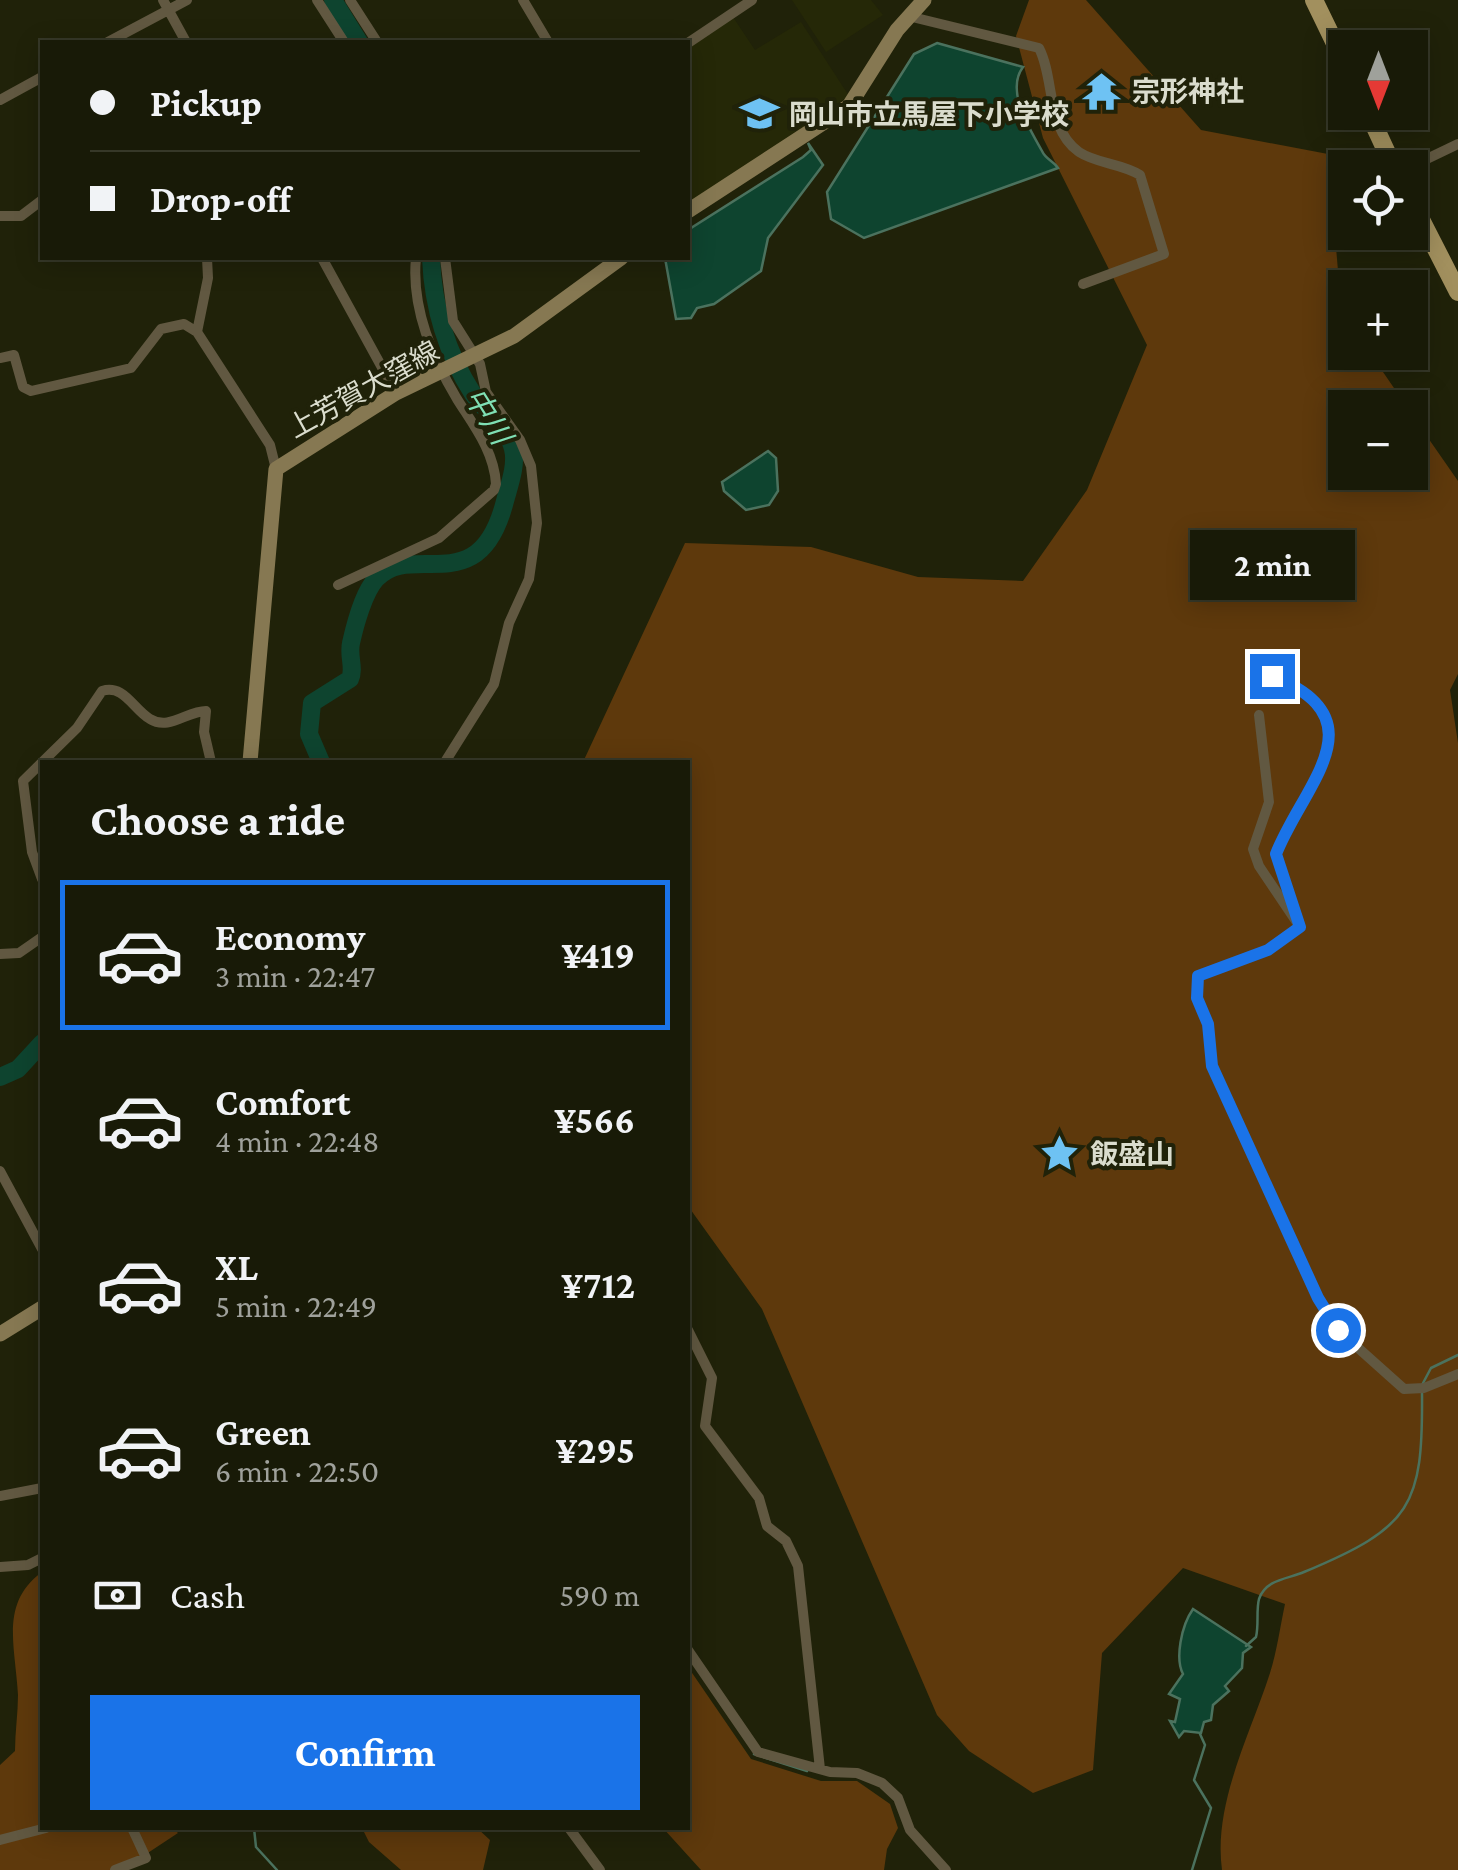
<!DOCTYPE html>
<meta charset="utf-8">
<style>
:root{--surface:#181a07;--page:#212311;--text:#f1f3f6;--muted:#9fa19b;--line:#363828;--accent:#1a73e8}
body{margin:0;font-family:"Crimson Pro","Noto Sans JP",serif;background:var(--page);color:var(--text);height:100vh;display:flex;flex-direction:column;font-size:38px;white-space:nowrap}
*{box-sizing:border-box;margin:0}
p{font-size:32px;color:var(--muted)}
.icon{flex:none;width:55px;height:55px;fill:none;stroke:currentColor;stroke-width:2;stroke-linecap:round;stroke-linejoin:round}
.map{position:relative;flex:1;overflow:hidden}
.details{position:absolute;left:40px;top:760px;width:650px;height:1070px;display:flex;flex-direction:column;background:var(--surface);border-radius:0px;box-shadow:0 5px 25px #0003,0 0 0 2px var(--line)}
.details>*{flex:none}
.top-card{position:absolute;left:40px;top:40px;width:650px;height:220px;border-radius:0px;box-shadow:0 5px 25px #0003,0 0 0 2px var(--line);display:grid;align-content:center;height:220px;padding:0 50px;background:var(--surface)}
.needle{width:65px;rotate:180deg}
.tools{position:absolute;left:1328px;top:30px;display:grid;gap:20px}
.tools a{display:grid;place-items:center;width:100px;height:100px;border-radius:0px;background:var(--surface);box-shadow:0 5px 25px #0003,0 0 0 2px var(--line);font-size:50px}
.end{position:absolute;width:45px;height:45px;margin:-22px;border:12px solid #1a73e8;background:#fff;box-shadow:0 0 0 5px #fff}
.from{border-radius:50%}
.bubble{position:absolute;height:70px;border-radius:0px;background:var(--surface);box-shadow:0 5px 25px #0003,0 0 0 2px var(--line);font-size:32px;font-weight:700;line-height:70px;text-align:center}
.top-card b{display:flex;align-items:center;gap:35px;height:95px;font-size:38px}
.top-card b+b{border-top:2px solid var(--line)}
.top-card i{width:25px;height:25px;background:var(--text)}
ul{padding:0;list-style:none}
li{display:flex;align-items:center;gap:30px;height:150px;margin:0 20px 15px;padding:0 30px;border:5px solid transparent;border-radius:0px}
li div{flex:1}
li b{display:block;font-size:38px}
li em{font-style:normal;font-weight:700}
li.on{border-color:var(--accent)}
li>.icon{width:90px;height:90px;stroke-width:1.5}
h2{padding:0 50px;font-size:45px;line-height:120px}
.pay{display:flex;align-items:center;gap:25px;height:110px;padding:0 50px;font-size:38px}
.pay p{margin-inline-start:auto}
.action{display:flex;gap:20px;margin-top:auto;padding:20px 50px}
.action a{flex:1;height:115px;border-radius:0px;background:var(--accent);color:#fff;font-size:40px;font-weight:700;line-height:115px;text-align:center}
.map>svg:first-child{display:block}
.built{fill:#252807}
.green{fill:#5e390c}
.water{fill:#0e442f;stroke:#4b725e;stroke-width:2.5}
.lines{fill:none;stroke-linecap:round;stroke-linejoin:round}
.stream{stroke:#4b725e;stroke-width:2.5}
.river{stroke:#0e442f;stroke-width:18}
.minor{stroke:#615841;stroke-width:10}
.secondary{stroke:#867852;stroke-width:15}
.primary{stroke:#a2905e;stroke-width:18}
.route{stroke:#1a73e8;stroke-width:12}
.labels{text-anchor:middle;stroke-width:8;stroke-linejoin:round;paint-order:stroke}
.poi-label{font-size:28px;font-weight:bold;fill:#dadccd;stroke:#202209;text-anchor:start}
.street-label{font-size:28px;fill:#dadccd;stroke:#202209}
.water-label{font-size:30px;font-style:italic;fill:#7fe0b4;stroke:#202209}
</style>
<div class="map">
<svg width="1458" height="1870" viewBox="0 0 1458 1870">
<rect width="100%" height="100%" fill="#202209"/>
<path class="built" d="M792 0H871L883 15 826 52Z
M733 17 755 50 801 22 849 96 688 204V47Z"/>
<path class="green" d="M1029 0H1086L1201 130 1328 154 1345 352 1370 353 1407 407 1345 408V472H1410V412L1458 481V674L1450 690 1458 743V1870H1222C1213 1804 1250 1735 1270 1673 1277 1651 1280 1627 1285 1604L1183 1568 1102 1653 1093 1770 1033 1793 969 1751 937 1715 762 1309 688 1206V762H583L685 543 811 547 918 577 1023 581 1087 490 1147 345 1043 138 1016 36Z
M42 1572V1828H173L178 1833 122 1870H0V1765L15 1751C15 1732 18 1713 18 1695 15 1644 0 1603 42 1572Z
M688 1667 751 1759 821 1781H857L890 1804 898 1828 887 1849 884 1870H701L663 1828H688Z
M362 1828H477L490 1840 483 1870H401L369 1842Z"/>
<path class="water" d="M937 43 1023 67C1005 91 1030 129 1042 151 1046 160 1053 160 1058 168L864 238 831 219 827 192 914 54Z
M808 143 823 165 768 238 761 271 714 304 697 308 691 318 676 319 665 258H688V230L803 157 811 150Z
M768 451 776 458 778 491 769 505 746 510 724 491 722 482Z
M1193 1609 1251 1647 1243 1653 1242 1668 1225 1686 1229 1691 1213 1705 1211 1720 1204 1722 1201 1733 1184 1731 1179 1737 1170 1721 1175 1722 1180 1699 1169 1694 1183 1674C1175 1659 1181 1626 1193 1609Z"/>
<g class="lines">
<path class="stream" d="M1422 1385 1431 1368 1458 1355
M1246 1646 1256 1637C1259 1625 1256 1610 1259 1599 1266 1579 1288 1579 1304 1572 1412 1527 1423 1506 1422 1393
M754 1754 807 1771
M254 1828 256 1847 277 1870
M1192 1870 1211 1808 1194 1780 1205 1745 1200 1734"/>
<path class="river" d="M333 0 359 42
M321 762 309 734 312 703 350 679C355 668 348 656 351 643 355 625 364 592 376 579 413 539 479 604 505 501 509 486 517 465 513 449 509 429 484 410 473 394 446 352 433 306 431 258
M0 1077 18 1069 42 1043"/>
<path class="minor" d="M163 0 186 42
M317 0 344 42
M350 0 377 42
M523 0 548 42
M908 16 1039 48C1055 79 1046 129 1079 152 1097 164 1121 163 1140 175L1164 254 1083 284
M108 42 187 0
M688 43 752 0
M0 100 42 77
M1408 168 1458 144
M0 216H21L42 200
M322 258 396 393
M445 258 453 321 480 364 486 392 520 440 531 466 537 523 529 579 509 623 494 684 445 762
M197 332 208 278 207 258
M0 358 14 355 23 387 31 391 131 368 161 329 184 324 197 332 270 445 276 469
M338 585 439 538 494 490 496 484C494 451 474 426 457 399 432 357 411 307 416 258
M1272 677C1382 719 1303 785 1276 854L1300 926
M1259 715 1269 802 1253 849 1259 866 1300 927 1268 950 1198 976 1197 998 1208 1024 1212 1066 1318 1298 1338 1330 1404 1389 1424 1388 1458 1374
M42 879 32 852 23 781 77 728 102 691C124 684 133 709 150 719 169 731 187 711 206 711L204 732 211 762
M0 954 19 953 42 937
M0 1171 42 1249
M688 1330 712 1378 705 1426 759 1498 767 1526 786 1541 798 1566 820 1769
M0 1496 42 1488
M0 1567 28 1565 42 1558
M688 1650 758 1752 830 1772 857 1773 882 1783 898 1798 910 1830 946 1870
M569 1828 600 1870
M0 1840 46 1828
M115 1870 146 1858 132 1828"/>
<path class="secondary" d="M688 211 849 106 897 30 924 0
M250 762 276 469 396 393 514 336 621 258
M0 1334 42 1308"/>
<path class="primary" d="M1314 0 1345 64
M1368 112 1394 168
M1410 198 1458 292"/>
</g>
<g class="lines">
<path class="route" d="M1272 676C1382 719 1303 785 1276 854L1300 927 1268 950 1198 976 1197 998 1208 1024 1212 1066 1318 1298 1338 1330"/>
</g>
<defs>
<symbol id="temple-bare" viewBox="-9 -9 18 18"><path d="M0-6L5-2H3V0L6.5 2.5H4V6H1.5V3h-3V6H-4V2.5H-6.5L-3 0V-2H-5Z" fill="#6ec2f3" stroke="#202209" stroke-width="2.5" paint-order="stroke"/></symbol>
<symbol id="school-bare" viewBox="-9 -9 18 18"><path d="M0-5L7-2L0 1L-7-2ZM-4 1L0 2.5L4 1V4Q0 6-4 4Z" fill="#6ec2f3" stroke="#202209" stroke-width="2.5" paint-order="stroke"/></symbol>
<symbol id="sight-bare" viewBox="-9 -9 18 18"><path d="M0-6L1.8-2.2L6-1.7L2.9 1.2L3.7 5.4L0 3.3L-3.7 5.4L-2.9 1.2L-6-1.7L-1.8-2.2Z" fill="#6ec2f3" stroke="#202209" stroke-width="2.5" paint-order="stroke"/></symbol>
</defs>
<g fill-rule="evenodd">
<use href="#temple-bare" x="1074" y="64" width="55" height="55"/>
<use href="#school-bare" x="732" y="86" width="55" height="55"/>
<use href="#sight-bare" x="1032" y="1126" width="55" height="55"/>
</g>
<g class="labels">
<g class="poi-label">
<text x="1132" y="101">宗形神社</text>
<text x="789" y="124">岡山市立馬屋下小学校</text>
<text x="1090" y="1164">飯盛山</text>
</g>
<g class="street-label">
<text transform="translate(363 389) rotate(-29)" y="10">上芳賀大窪線</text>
</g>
<g class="water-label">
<text transform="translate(488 416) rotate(58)" y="10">中川</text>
</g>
</g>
</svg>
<div class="tools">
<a><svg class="needle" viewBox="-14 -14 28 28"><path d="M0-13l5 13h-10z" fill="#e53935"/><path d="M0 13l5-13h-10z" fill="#9fa19b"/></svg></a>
<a><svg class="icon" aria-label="locate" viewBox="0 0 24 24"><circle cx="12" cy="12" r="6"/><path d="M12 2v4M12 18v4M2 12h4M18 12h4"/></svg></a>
<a>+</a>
<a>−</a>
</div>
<i class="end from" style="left:1338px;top:1330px"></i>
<i class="end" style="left:1272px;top:676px"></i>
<div class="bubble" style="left:1190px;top:530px;width:165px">2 min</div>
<div class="top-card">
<b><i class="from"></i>Pickup</b>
<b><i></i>Drop-off</b>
</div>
<section class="details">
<h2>Choose a ride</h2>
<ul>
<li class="on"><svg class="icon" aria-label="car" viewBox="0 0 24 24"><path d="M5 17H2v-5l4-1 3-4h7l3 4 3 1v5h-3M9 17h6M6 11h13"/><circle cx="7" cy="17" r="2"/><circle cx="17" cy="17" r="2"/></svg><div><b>Economy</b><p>3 min · 22:47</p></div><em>¥419</em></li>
<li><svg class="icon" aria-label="car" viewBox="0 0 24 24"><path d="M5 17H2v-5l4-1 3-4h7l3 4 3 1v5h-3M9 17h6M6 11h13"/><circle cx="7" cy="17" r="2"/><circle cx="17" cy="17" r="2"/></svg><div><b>Comfort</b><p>4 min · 22:48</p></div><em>¥566</em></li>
<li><svg class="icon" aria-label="car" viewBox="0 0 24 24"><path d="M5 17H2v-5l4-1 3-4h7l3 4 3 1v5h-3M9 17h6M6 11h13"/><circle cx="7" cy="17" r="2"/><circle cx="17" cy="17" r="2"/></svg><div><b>XL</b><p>5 min · 22:49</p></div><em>¥712</em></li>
<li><svg class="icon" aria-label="car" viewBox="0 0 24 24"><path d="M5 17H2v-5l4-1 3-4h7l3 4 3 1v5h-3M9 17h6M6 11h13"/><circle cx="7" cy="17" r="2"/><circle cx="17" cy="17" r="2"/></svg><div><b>Green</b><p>6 min · 22:50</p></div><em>¥295</em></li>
</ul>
<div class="pay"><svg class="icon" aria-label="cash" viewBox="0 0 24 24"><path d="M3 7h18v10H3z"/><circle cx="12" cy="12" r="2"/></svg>Cash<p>590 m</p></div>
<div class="action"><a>Confirm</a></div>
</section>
</div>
